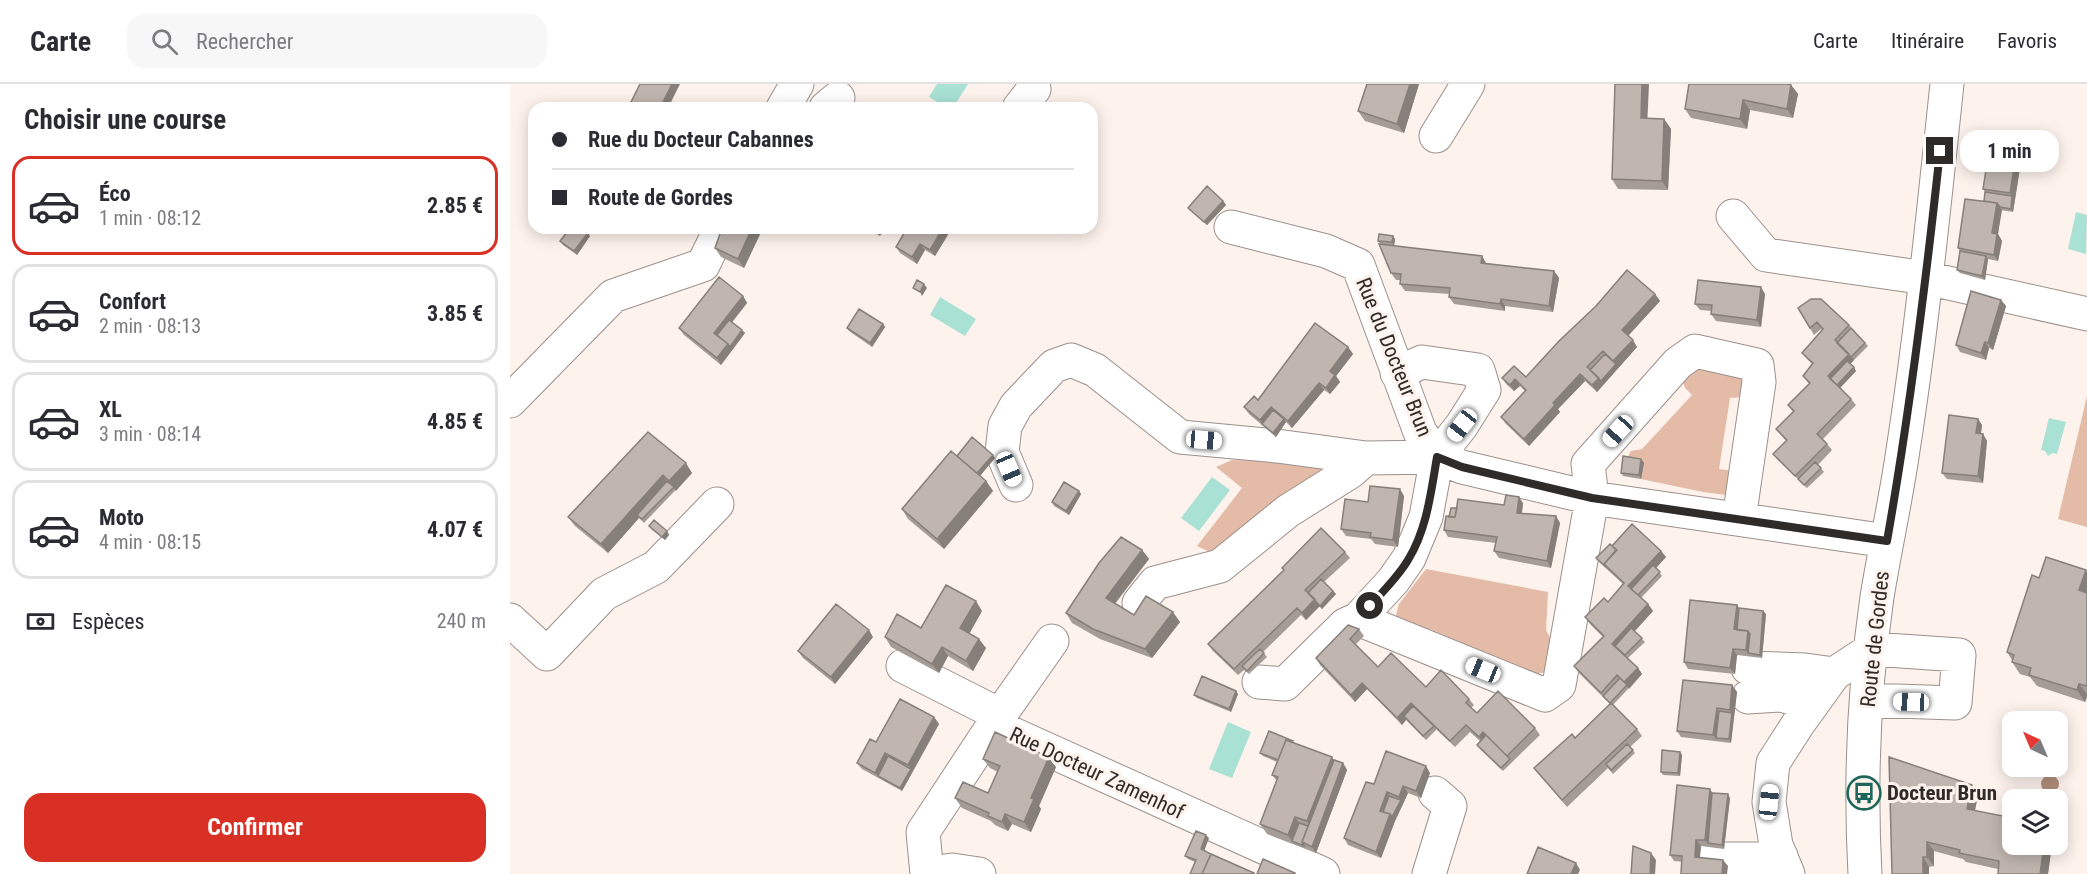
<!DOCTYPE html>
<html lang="fr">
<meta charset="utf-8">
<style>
:root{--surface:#fff;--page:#f7f7f7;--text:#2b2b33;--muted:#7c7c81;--line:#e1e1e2;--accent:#d93025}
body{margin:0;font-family:"Roboto Condensed",sans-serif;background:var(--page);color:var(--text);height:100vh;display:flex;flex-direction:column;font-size:22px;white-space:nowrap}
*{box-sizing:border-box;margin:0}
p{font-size:20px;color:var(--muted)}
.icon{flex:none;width:33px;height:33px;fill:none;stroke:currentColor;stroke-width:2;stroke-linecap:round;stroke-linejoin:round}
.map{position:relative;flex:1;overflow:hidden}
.sheet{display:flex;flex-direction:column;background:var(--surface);width:510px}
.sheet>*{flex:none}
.guide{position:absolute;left:18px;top:18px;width:570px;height:132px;border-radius:18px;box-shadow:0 3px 15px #0003;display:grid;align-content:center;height:132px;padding:0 24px;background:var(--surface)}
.needle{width:39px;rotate:316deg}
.fabs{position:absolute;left:1492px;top:627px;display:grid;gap:12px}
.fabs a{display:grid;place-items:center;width:66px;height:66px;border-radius:12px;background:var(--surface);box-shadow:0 3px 15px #0003;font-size:30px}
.end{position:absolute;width:27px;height:27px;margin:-14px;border:8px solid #2f2b28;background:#fff;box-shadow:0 0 0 3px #fff}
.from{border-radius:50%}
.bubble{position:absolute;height:42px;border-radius:18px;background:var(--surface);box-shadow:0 3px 15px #0003;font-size:20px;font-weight:700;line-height:42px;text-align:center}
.car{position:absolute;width:18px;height:36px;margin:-18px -9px;border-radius:8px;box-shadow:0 0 4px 2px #0007;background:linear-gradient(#fff 24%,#345 0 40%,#fff 0 76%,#345 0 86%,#fff 0)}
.guide b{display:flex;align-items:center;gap:21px;height:57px;font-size:22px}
.guide b+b{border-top:2px solid var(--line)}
.guide i{width:15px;height:15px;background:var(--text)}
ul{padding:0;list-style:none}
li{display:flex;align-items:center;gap:18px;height:99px;margin:0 12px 9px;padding:0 12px;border:3px solid var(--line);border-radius:18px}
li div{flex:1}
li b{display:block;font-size:22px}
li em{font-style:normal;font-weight:700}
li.active{border-color:var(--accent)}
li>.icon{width:54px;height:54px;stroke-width:1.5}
h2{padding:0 24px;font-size:27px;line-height:72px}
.pay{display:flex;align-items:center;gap:15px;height:66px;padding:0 24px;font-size:22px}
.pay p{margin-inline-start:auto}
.cta{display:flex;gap:12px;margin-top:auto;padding:12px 24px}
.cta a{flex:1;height:69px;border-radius:18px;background:var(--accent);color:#fff;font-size:24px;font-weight:700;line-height:69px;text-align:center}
header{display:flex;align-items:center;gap:36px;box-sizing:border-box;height:84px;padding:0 30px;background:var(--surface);border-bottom:2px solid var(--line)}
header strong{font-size:28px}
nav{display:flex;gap:33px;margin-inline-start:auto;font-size:21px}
.search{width:420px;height:54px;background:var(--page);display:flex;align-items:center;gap:15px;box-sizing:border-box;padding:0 21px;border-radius:18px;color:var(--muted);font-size:22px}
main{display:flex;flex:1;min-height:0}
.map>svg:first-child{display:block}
.green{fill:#e3bba7}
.water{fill:#a9e1d5}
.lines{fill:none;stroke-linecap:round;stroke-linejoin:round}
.minor-casing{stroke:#9b908b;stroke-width:35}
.minor{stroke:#fff;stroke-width:33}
.tree{fill:#b3907b}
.wall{fill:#a59c96}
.shaded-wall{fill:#867f7a}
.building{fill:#c0b5af;stroke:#867f7a;stroke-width:1.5}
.route{stroke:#2f2b28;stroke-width:8}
.labels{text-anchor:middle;stroke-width:6;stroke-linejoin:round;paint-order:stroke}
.street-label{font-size:21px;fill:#2f2b28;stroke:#fdf2ec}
.poi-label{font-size:21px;font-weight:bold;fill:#2f2b28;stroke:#fdf2ec;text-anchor:start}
</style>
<header>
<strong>Carte</strong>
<div class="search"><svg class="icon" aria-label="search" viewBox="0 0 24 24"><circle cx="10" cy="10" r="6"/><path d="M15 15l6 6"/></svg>Rechercher</div>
<nav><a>Carte</a><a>Itinéraire</a><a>Favoris</a></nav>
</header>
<main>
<section class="sheet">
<h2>Choisir une course</h2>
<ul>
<li class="active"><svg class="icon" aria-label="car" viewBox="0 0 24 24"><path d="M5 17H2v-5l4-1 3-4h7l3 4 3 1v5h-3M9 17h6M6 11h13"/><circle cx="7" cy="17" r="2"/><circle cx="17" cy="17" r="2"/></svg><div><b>Éco</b><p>1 min · 08:12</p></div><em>2.85 €</em></li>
<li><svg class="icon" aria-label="car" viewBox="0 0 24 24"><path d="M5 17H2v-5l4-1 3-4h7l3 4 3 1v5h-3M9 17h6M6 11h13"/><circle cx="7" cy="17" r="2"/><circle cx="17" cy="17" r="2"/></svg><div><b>Confort</b><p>2 min · 08:13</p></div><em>3.85 €</em></li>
<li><svg class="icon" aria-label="car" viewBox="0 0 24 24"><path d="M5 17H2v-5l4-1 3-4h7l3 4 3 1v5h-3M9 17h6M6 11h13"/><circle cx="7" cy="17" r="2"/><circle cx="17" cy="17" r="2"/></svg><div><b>XL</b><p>3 min · 08:14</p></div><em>4.85 €</em></li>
<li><svg class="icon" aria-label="car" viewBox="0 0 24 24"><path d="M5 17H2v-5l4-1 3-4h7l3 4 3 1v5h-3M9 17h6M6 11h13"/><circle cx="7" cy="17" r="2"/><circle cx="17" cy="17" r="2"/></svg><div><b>Moto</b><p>4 min · 08:15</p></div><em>4.07 €</em></li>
</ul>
<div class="pay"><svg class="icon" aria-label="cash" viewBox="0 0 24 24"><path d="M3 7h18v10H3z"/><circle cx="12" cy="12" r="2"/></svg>Espèces<p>240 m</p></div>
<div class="cta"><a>Confirmer</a></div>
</section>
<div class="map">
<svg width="1577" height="790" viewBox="0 0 1577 790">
<rect width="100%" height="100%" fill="#fdf2ec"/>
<path class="green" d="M1179 282 1235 291 1234 313 1220 314 1209 385 1224 387 1216 411 1193 408 1131 395 1116 376 1121 367 1132 365 1182 311 1175 304 1173 298Z
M1577 312V443L1548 435Z
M722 376 758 377 824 385 704 470 687 462 732 404 706 383Z
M916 485 1038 508 1036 546 1050 572 1042 587 1026 590 919 545C904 547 895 544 886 531L889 520Z"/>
<path class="water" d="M427 0H458L443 24H437L419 13Z
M1566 128 1577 131 1576 170 1558 165Z
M430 213 466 235 455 252 420 231Z
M1539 334 1556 338 1547 370 1543 369 1538 372 1535 367 1531 366Z
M702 393 720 406 689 447 671 434Z
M718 638 741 648 722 694 699 685Z"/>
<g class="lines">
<defs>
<path id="minor" d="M273 24 287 0
M316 24 328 14
M509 24 524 5 523 0
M926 52 958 0
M1223 132 1256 171 1416 194 1577 230
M721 143 816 167 848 181 910 348 927 373 952 383 1082 414 1377 457
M887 289 912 278 968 286 974 306 952 341 927 373 916 433 899 474 883 497 848 535 1035 611 1049 601 1082 414 1078 380 1168 279 1185 267 1247 281 1249 298 1229 435
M0 317 103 212 193 181 211 144
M506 401 492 368 495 342 506 322 544 282 561 276 585 286 670 353 767 362 856 374 927 373
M629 519 645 499 710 482 778 427 840 388 856 374
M0 536 37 570 94 510 146 483 207 420
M393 582 490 631
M1238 584 1295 586 1324 590
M749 598 775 600 835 541 848 535
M1238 613 1271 611 1302 620
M483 641 813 790
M1198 775H1255L1271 772
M417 790 413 748 490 631 542 557
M417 790 442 786 469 790
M919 790 940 722 925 709
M1278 790 1266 761 1259 718 1263 679 1288 640 1324 590 1362 565 1449 571 1445 619 1357 616
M1355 790C1350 699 1354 604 1367 513 1375 464 1386 415 1393 366 1412 244 1424 122 1437 0"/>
</defs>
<use href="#minor" class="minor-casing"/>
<use href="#minor" class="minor"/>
</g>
<circle class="tree" cx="1540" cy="700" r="9"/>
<path class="wall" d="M857 0H909L894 49 855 37 848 27Z
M1281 1 1288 10 1283 34 1240 26 1237 45 1181 34 1175 25Z
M1138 34 1154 35 1161 45 1158 106 1108 105 1102 95Z
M1510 84 1503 128 1491 126 1488 150 1492 157 1488 177 1478 175 1475 196 1450 189 1447 186 1450 167 1448 164 1474 117 1475 108 1473 105Z
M713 117 716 121 697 141 681 127 678 124Z
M212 144H253L234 184 211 173 205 164Z
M356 144H374L370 152Z
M442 144 425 172 415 166 407 180 390 169 386 163Z
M80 152 67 171 53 161 50 157Z
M883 152 885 155 884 162 870 160 868 157Z
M976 179V180L1044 187 1049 194 1043 228 995 222V227L944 220 939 213 940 210 895 207 890 200 891 196H886L881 189Z
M1145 210 1150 217 1118 252 1127 263 1087 308 1075 297 1048 325 1050 328 1019 362 996 340 991 333 1015 307 1010 302 1004 307 997 301 992 294 1016 293Z
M1255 210 1251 243 1206 237 1201 230 1202 227 1190 226 1185 220Z
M233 212 237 219 222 238 235 249 211 281 174 251 169 244Z
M1491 216 1496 222 1483 266 1479 264 1476 276 1450 268 1446 261Z
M1288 224 1339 241 1358 262 1340 280 1346 287 1330 304 1341 315 1346 321 1313 355 1322 366 1308 381 1314 388 1297 404 1268 376 1263 370 1276 357 1266 345 1283 328 1278 321 1299 300 1293 292 1302 280 1297 275 1292 269 1312 246 1311 245 1304 251Z
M373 240 375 243 362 263 339 247 337 244Z
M838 263 843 270 826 292 830 298 820 310 814 306 782 344 776 338 766 353 739 330 734 323Z
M1468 335 1472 341 1471 350H1473L1477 357 1473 399 1437 395 1432 389Z
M138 348 182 389 134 439 129 434 98 469 65 442 58 433Z
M447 372 485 374 470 392 476 397 483 407 434 465 398 435 392 425Z
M1131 375 1134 379 1131 395 1113 392 1111 389Z
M569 407 571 410 559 431 544 422 542 418Z
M894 412 888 463 865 460 861 455 836 452 831 445 858 418Z
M1013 419 1012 429 1050 439 1041 484 989 474 984 467 986 459 938 453 934 446 939 433 994 421Z
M139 442 157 447 159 451 155 456 141 445Z
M1104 464 1151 467 1156 473 1146 484 1152 492 1131 514 1138 520 1143 527 1124 547 1135 558 1118 574 1128 584 1132 590 1103 621 1127 645 1132 652 1120 663 1125 669 1103 690 1098 684 1057 723 1024 684 1065 654 1100 620 1068 588 1064 582 1093 553 1080 540 1075 533 1098 518 1113 500 1089 478 1086 474Z
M632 466 639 475 605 520 624 531 670 538 642 574 590 555 562 539 556 529Z
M835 468 840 474 814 498 826 510 812 525 809 522 796 536 791 531 753 568 757 573 739 590 734 586 728 591 703 567 698 560 774 487 772 484Z
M1577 488V614L1575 618 1527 602 1520 593 1510 590 1502 578V576L1497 568 1529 494Z
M1227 521 1229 524 1253 527 1256 530 1252 574 1227 571 1225 590 1178 585 1174 578Z
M472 527 459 549 476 564 463 587 438 572 429 589 381 563 375 553 411 544Z
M849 545 854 552 845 561 868 583 916 603 959 615 964 621 961 624 967 629 1025 644 1030 651 993 687 969 664 967 661 970 657 960 648 945 663 926 645V646L916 656 896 636 892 641 857 605 845 618 810 581 806 574Z
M363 553 325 600 293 574 288 567Z
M1222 601 1227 608 1221 659 1171 653 1167 647Z
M728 610 721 628 687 614 684 611Z
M424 633 429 640 392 707 352 685 347 679 366 658Z
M784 659 833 679 837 686 806 769 757 750 750 740 767 697 762 691 767 678 753 672 750 669Z
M1170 668 1172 671 1170 692 1153 691 1151 688Z
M473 675 546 683 529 722 531 725 521 748 502 740 498 747 485 741 481 737 452 724 445 714 478 709 488 688 480 684Z
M920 689 911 714 898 709 885 737 871 774 838 761 834 754 864 700Z
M1200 705 1202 709 1220 714 1214 765 1191 762 1190 773 1218 782 1164 777 1160 771Z
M1468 711 1465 727 1503 760H1542L1538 790 1488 785 1456 778 1453 775 1424 767V782L1419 783V790H1382Z
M699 754 694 767 744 789 745 790H680L685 778 678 775 675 772Z"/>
<path class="shaded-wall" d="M162 0H170L158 24H150Z
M900 0H909L894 49 887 40Z
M1132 0H1139L1137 44 1131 34Z
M1281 1 1288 10 1283 34 1277 25Z
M1233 16 1240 26 1237 45 1230 35Z
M1154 35 1161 45 1158 106 1152 97Z
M1505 77 1510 84 1503 128 1501 125 1502 112 1500 109Z
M713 117 716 121 697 141 694 138Z
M1487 119 1492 126 1488 150 1492 157 1488 177 1484 171 1482 149Z
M242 144H253L234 184 228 175Z
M370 144H374L370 152 367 148Z
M433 144H442L425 172 420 166Z
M78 149 80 152 67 171 64 167Z
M883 152 885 155 884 162 882 158Z
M410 160 415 166 407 180 402 173Z
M972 172 976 179 975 186 971 179Z
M1476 172 1478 175 1475 196 1472 192Z
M1044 187 1049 194 1043 228 1039 222Z
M414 200 417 204 412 212 410 208Z
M1251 203 1255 210 1251 243 1247 236Z
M1145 210 1150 217 1117 253 1112 246Z
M233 212 237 219 209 255 204 249Z
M991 215 995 222V227L990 220Z
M1491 216 1496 222 1483 266 1478 259Z
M373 240 375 243 362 263 360 259Z
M232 246 235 249 211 281 207 274 218 260Z
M1123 256 1127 263 1087 308 1082 301 1089 294 1106 280 1103 277Z
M1475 258 1479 264 1476 276 1471 269Z
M838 263 843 270 826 292 830 298 820 310 816 304 820 287Z
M1339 270 1344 276 1323 298 1318 292Z
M1344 283 1346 287 1329 305 1327 302Z
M1070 290 1075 297 1048 325 1050 328 1019 362 1014 355 1043 319Z
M1005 295 1010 302 1004 307 1000 301Z
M809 299 814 306 782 344 778 337Z
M761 323 766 330 752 340 750 336Z
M774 335 776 338 766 353 763 349Z
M1468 335 1472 341 1470 356 1466 349Z
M1473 350 1477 357 1473 399 1468 392Z
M483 371 485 374 468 394 466 390Z
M1131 375 1134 379 1131 395 1129 391Z
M176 379 182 389 166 407 159 397Z
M153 391 159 401 127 431 129 434 98 469 91 460Z
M476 397 483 407 434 465 427 455Z
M890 405 894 412 888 463 883 456Z
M569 407 571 410 559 431 556 427Z
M1009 413 1013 419 1011 435 1007 429Z
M1046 432 1050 439 1041 484 1037 477Z
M157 447 159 451 155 456 152 453Z
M632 466 639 475 602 523 596 514Z
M1151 467 1156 473 1124 508 1118 502Z
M1576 486 1577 488V517L1569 506Z
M823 507 826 510 812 525 810 522Z
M805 515 810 522 796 536 792 529Z
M466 517 472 527 457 554 450 544Z
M1138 520 1143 527 1108 566 1102 560Z
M1227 521 1231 528 1226 548 1224 545Z
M1253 527 1256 530 1252 574 1250 571Z
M663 528 670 538 642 574 635 565Z
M359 546 363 553 325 600 321 593Z
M1238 547 1242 553 1238 569 1236 566Z
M469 555 476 564 463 587 456 577Z
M432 563 438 572 429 589 422 580Z
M1223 565 1227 571 1225 590 1220 584Z
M1128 584 1132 590 1119 605 1114 598Z
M852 599 857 605 845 618 841 611Z
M1569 600 1577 610 1575 618 1567 606Z
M1222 601 1227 608 1224 633 1220 626Z
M726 607 728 610 721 628 719 625Z
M901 619 906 625 894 632 896 636 892 641 887 634Z
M1207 624 1211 631 1206 654 1203 651Z
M1222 629 1224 633 1221 659 1219 655Z
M424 633 429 640 392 707 390 704 401 685 398 681Z
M973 648 978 655 973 660 969 653Z
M1170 668 1172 671 1170 692 1168 689Z
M375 669 380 676 368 692 365 689Z
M539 673 546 683 529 722 531 725 521 748 514 738 521 714Z
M822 673 828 683 801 743 797 737Z
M833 679 837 686 806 769 802 763Z
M916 682 920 689 911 714 906 707Z
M1462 701 1468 711 1463 735 1457 725Z
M893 702 898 709 893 720 889 713Z
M1200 705 1204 712 1198 759 1195 756Z
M877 708 881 715 875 731 870 727Z
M1218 710 1220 714 1214 765 1212 761Z
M891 716 893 720 885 737 871 774 866 768 880 730Z
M495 730 502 740 498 747 492 738Z
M785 733 791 742 782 757 778 751Z
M696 751 699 754 693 769 691 765Z
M1186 756 1191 762 1189 780 1185 773Z
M1417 758 1424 767V782L1417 773Z
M1534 760H1542L1538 790H1530Z
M1141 769 1146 776 1145 790H1140Z
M1413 773 1419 783V790H1413Z
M1213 776 1218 782 1217 790H1212Z
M1066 779 1070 786 1068 790H1061Z"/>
<path class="building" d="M130 0H162L150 24H118Z
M857 0H900L887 40 848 27Z
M1105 0H1132L1131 34 1154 35 1152 97 1102 95Z
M1179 0H1278L1281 1 1277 25 1233 16 1230 35 1175 25Z
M1478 73 1505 77 1500 109 1473 105Z
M697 102 713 117 694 138 678 124Z
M1475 108 1502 112 1501 125 1490 123 1487 119 1474 117Z
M1455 115 1487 119 1482 149 1487 150 1484 171 1448 164Z
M60 144H71L78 149 64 167 50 157Z
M212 144H242L228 175 205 164Z
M360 144H370L367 148Z
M397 144H433L420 166 410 160 402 173 386 163Z
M869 150 883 152 882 158 868 157Z
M869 160 972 172 971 179 1044 187 1039 222 991 215 990 220 939 213 940 204 890 200 891 190 881 189Z
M1450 167 1476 172 1472 192 1447 186Z
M1117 186 1145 210 1112 246 1123 256 1103 277 1093 267 1077 283 1089 294 1082 301 1070 290 1043 319 1045 321 1014 355 991 333 1016 306 1005 295 1000 301 992 294 1004 282 1016 293 1049 257 1086 222Z
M209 193 233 212 204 249 218 260 207 274 169 244Z
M407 196 414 200 410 208 403 204Z
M1188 196 1251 203 1247 236 1201 230 1202 221 1185 220Z
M1461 207 1491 216 1478 259 1475 258 1471 269 1446 261Z
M1301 215H1311L1339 241 1325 256 1339 270 1318 292 1341 315 1307 350 1317 360 1285 392 1263 370 1277 356 1266 345 1284 327 1278 321 1300 299 1293 292 1303 279 1292 269 1313 245 1307 238 1300 244 1288 224Z
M349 225 373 240 360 259 337 244Z
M219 236 232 246 220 263 218 260 207 251Z
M805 239 838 263 820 287 825 291 816 304 809 299 778 337 761 323 750 336 734 323 744 312 748 316Z
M1341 244 1355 259 1341 273 1327 259Z
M1095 270 1106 280 1091 297 1080 286Z
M1337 277 1344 283 1327 301 1320 295Z
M763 326 774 335 763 349 752 340Z
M1439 331 1468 335 1466 349 1473 350 1468 392 1432 389Z
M138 348 176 379 159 397 153 391 91 460 58 433Z
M462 353 483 371 467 389 447 372Z
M441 367 476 397 427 455 392 425Z
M1113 372 1131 375 1129 391 1111 389Z
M1305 378 1311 384 1294 401 1288 395Z
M157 397 164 403 132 435 127 431Z
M554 398 569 407 556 427 542 418Z
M860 402 890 405 883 456 860 453 861 449 831 445 835 415 858 418Z
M996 411 1009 413 1007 429 1046 432 1037 477 984 467 987 453 934 446 936 432 945 433 948 415 994 421Z
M941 424H947L945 433H939Z
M144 436 157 447 152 453 139 442Z
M1122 440 1151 467 1118 502 1138 520 1102 560 1128 584 1114 598 1107 591 1091 609 1064 582 1094 552 1075 533 1094 514 1098 518 1114 499 1094 480 1107 466 1102 462Z
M811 444 835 468 795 506 805 515 792 529 787 524 724 585 698 560 774 486 772 484Z
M611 453 632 466 596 514 624 531 636 512 663 528 635 565 583 545 556 529 589 479Z
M1100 460 1106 466 1094 480 1096 483 1086 474Z
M1536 473 1576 486 1569 506 1577 509V602L1569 600 1567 606 1519 591 1521 584 1502 578 1504 571 1497 568 1522 491 1529 494Z
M1143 481 1150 488 1128 511 1121 505Z
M811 495 823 507 810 522 798 509Z
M436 501 466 517 450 544 469 555 456 577 432 563 422 580 375 553 387 530 411 544Z
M1180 516 1227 521 1224 545 1238 547 1236 566 1223 565 1220 584 1174 578Z
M326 520 359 546 321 593 288 567Z
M1229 524 1253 527 1250 571 1238 569 1240 550 1238 547 1227 546Z
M838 541 849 545 840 555 868 583 881 569 916 603 931 586 959 615 956 619 967 629 988 607 1025 644 997 672 973 648 969 653 956 641 940 657 901 619 887 634 852 599 841 611 806 574Z
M1121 544 1132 554 1115 571 1105 562Z
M750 565 754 569 737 587 732 582Z
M692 592 726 607 719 625 684 611Z
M1110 594 1117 601 1100 619 1093 612Z
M1173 596 1222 601 1220 626 1207 624 1203 651 1167 647Z
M390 615 424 633 398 681 375 669 365 689 347 679 360 655 366 658Z
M1101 619 1127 645 1052 716 1024 684 1062 650 1065 654Z
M903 622 924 642 913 652 894 632Z
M1209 627 1222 629 1219 655 1206 654Z
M759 647 783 657 782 658 776 656 768 676 750 669Z
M485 648 539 673 521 714 524 715 514 738 495 730 492 738 478 732 479 729 445 714 453 698 478 709 490 682 473 675Z
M976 651 1000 675 991 684 967 661Z
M776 656 822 673 797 737 785 733 778 751 750 740 768 693 762 691Z
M1117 660 1123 666 1101 686 1096 680Z
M1152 666 1170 668 1168 689 1151 688Z
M876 667 916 682 906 707 893 702 889 713 877 708 870 727 880 730 866 768 834 754 856 698 864 700Z
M378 672 401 685 390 704 368 692Z
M1379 673 1462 701 1457 725 1503 734V760H1534L1530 790H1488L1489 777 1449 769 1450 766 1417 758V773H1413V790H1382Z
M824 676 833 679 802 763 792 758Z
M1167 701 1200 705 1195 756H1186L1185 773 1213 776 1212 790H1171L1172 772 1160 771Z
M1202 709 1218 710 1212 761 1198 759Z
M879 712 891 716 882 733 880 730 873 728Z
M789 739 798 742 792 758 794 762 782 757Z
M686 747 696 751 691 765 701 770 692 790H680L686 776 675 772Z
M1123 762 1141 769 1140 790H1121Z
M1028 763 1066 779 1061 790H1017Z
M701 770 744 789V790H692Z
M753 775 785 789V790H747Z"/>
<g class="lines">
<path class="route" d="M860 522C873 507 888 493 898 476 917 445 921 408 927 373L952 383 1082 414 1377 457C1400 327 1416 197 1430 67"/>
</g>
<defs>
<symbol id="bus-ring" viewBox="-11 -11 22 22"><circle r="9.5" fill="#fdf2ec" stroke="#1e665b" stroke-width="1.5"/><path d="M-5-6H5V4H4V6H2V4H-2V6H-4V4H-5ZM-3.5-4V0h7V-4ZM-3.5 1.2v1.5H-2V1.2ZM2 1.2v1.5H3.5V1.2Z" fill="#1e665b"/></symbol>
</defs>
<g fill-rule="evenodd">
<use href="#bus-ring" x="1335" y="690" width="38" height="38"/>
</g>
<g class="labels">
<g class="street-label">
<text transform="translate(884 273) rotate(68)" y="7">Rue du Docteur Brun</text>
<text transform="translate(1365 555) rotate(-84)" y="7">Route de Gordes</text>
<text transform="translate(587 689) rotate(25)" y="7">Rue Docteur Zamenhof</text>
</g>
<g class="poi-label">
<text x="1377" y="716">Docteur Brun</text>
</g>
</g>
</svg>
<div class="fabs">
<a><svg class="needle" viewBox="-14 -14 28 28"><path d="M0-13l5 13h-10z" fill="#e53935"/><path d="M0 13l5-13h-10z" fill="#7c7c81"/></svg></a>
<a><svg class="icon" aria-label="layers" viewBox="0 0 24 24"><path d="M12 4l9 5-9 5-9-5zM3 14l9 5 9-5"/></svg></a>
</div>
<i class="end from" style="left:860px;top:522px"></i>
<i class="end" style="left:1430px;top:67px"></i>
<div class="bubble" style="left:1450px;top:46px;width:99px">1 min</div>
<i class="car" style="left:952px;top:341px;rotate:218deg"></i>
<i class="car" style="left:1108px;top:347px;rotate:222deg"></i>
<i class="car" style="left:694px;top:356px;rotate:95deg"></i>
<i class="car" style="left:499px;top:385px;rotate:157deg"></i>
<i class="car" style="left:973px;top:586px;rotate:292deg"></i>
<i class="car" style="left:1401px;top:618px;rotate:272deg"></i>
<i class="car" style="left:1259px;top:718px;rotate:6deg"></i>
<div class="guide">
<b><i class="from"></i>Rue du Docteur Cabannes</b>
<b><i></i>Route de Gordes</b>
</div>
</div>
</main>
